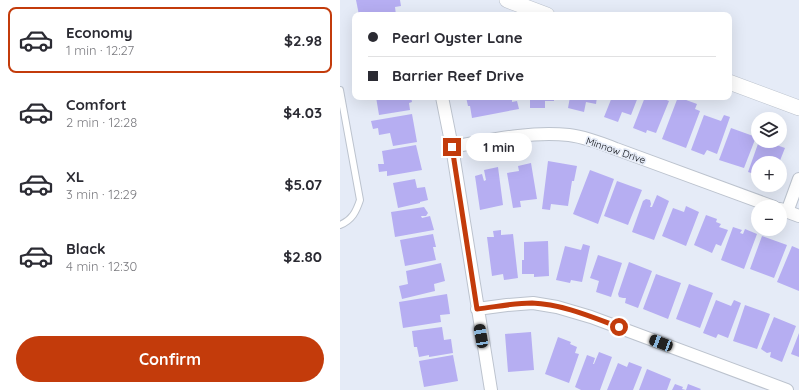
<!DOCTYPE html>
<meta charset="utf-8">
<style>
:root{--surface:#fff;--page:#f2f2f3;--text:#2b2b33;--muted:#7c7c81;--line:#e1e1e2;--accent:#c33b0b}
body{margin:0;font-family:Quicksand,sans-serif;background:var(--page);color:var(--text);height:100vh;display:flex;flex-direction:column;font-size:15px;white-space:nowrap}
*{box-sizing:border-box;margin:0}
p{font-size:13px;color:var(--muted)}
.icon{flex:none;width:22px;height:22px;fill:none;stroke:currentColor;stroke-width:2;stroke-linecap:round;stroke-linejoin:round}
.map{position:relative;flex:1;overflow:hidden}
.details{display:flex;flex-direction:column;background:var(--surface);width:340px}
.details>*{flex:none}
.guide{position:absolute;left:12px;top:12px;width:380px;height:88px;border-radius:8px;box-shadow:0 4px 16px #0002;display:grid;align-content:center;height:88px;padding:0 16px;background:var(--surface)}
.buttons{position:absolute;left:411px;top:112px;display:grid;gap:8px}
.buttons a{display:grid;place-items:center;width:36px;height:36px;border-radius:50%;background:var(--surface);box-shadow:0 4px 16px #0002;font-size:20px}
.end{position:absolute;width:18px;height:18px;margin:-9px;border:5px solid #c33b0b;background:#fff;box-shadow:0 0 0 2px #fff}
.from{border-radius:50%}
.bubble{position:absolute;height:28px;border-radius:14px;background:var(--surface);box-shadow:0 4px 16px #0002;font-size:13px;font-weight:700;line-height:28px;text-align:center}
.car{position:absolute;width:12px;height:24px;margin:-12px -6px;border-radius:5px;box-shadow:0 0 3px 1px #0007;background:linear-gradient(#222 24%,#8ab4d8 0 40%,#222 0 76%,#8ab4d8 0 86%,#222 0)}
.guide b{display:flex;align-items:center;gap:14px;height:38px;font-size:15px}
.guide b+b{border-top:1px solid var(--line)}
.guide i{width:10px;height:10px;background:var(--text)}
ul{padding:7px 0 0;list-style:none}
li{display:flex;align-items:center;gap:12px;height:66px;margin:0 8px 6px;padding:0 8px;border:2px solid transparent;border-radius:8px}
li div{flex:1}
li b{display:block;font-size:15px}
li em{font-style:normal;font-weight:700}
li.on{border-color:var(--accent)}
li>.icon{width:36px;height:36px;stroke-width:1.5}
.action{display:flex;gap:8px;margin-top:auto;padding:8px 16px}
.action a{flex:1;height:46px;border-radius:24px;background:var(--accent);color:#fff;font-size:16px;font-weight:700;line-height:46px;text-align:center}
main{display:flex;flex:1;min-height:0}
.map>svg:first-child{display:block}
.building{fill:#b6aef2}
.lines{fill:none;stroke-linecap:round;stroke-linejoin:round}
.service-casing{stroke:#bcc3ce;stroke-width:8}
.minor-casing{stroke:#bcc3ce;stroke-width:14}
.tertiary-casing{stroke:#bcc3ce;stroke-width:16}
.service{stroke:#fff;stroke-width:6}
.minor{stroke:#fff;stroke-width:12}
.tertiary{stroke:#fff;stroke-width:15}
.route{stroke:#c33b0b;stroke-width:5}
.labels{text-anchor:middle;stroke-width:3.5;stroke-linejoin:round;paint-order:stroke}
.street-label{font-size:10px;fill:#0c0e12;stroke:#e5ebf7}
</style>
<main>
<section class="details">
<ul>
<li class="on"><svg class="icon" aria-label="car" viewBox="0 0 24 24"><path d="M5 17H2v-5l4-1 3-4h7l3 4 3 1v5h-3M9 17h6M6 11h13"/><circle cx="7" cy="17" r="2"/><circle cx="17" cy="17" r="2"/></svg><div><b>Economy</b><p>1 min · 12:27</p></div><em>$2.98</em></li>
<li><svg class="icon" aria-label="car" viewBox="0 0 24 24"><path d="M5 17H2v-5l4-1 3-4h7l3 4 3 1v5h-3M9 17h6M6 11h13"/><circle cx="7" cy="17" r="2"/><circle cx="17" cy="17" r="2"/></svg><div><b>Comfort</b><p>2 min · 12:28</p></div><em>$4.03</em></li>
<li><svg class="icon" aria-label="car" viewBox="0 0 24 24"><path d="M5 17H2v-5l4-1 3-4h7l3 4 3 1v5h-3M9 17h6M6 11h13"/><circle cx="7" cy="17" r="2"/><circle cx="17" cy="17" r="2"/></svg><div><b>XL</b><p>3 min · 12:29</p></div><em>$5.07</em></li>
<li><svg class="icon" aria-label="car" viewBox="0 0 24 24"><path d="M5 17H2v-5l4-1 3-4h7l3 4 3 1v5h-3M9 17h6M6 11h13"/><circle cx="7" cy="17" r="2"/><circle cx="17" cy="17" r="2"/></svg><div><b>Black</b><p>4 min · 12:30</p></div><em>$2.80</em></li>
</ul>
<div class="action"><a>Confirm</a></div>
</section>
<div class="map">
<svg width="459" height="390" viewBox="0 0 459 390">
<rect width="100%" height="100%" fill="#e5ebf7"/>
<path class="building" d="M16 0H60L61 6 55 7 56 15H19Z
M36 97H71L72 102 69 103 70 110 39 115Z
M126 97H172V102L177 101 179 109 132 118 130 106H128Z
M190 97H214V101H205V108H190Z
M230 97H257L256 104 246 102 244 112 228 108Z
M272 97H298L291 115 282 112 278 122 264 117Z
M305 97H319L329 101 316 133 307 130 306 133 293 128Z
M338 97 357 104 355 109 360 111 346 148 322 139Z
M72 114 77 142 53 146 50 133 39 135 38 128 33 129 31 121Z
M364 115 381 121 384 115 390 117 377 154 367 150 364 155 351 150Z
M391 128 416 137 404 168 379 160Z
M419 141H425L445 148 439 163H418V175L408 172Z
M76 145 82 170 47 176V171L39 172 38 164H44L42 151Z
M208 161 237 166 234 181H232L228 206 211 204 210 210 202 209Z
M191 163 197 199 180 201 181 207 173 208 167 173 179 171 178 166Z
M158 167 163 205 140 210 135 176 142 174 144 181 146 180 144 170Z
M250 170 274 179 258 224 233 214Z
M75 179 77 188 85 187 88 200 80 202V203L58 208 53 183Z
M277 181 302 190 288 225 264 216Z
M317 195 329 201 314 240 292 232 303 201 306 199 310 200 311 204 310 207H312Z
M346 206 359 212 346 246 322 236 333 208 344 212Z
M84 207 88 213 86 216H81L82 218 90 216 94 230 55 237 51 212Z
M366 215 377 219 376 222 381 224 379 227 388 230 381 246 376 244 372 253 354 245Z
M393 227 402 230 400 233 403 234 405 229 417 234 404 269 381 260Z
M161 230V235L173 234 178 278 164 280 163 274 152 276 147 237H154L153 231Z
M93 234 96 247H93L96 260 65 266 60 240Z
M422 236 447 245 434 278 410 269Z
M208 241 209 276 194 277V274H182V260H184V242Z
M243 244 250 246 242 282 231 280 230 283 216 280 225 246 241 250Z
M452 246 459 249V291L437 282Z
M258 255 282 263 271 297 256 292 259 281 250 278Z
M289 262 312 271 298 308 285 303 286 298H283L279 297 278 294Z
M101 263 105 281 94 284 95 291 62 299 59 286 68 284 66 271Z
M316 274 341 283 328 319 303 309Z
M349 284 373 293 360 328 336 319Z
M107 294 110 314 100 315 101 322 63 328 59 302Z
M376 300 391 306 394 300 401 303 388 338 378 334 376 338 363 333Z
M405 305 430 314 417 349 393 341Z
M434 317 456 326 442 362 430 357 431 352 427 353 421 349Z
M102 327 104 340 111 339 113 353 89 357V355L79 357 77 347H74L72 331Z
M191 332 194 370 168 372 165 334Z
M459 333V357L451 354Z
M218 337 231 342 230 344 237 347 235 353 239 354 229 383 205 374Z
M259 352 272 357 260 390H241L235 387 247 355 255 358 253 364H254Z
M113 355 118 381 84 387 79 361Z
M289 362 302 367 293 390H267L278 363 287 367Z
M307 369 331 379 327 390H299Z
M335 384 343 387 342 389 346 390 348 384 361 389 360 390H332Z"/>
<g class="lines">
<defs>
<path id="service" d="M0 90 20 200C16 212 12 220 0 225"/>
<path id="minor" d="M102 97 112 147 151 390
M112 147C151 140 189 131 229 135 245 137 261 143 276 149L434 207
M440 209 459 216
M447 212 459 179
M137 309 167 305 193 303 217 307 251 317 447 390"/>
<path id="tertiary" d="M167 0 207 15
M389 82 459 108"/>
</defs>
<use href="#service" class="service-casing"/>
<use href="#minor" class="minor-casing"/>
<use href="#tertiary" class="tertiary-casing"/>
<use href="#service" class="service"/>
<use href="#minor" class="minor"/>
<use href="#tertiary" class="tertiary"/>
</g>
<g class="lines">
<path class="route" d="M112 147 137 309C155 307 174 303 192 303 222 304 252 317 279 327"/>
</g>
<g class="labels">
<g class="street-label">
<text transform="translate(276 150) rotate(19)" y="4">Minnow Drive</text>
</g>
</g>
</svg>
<div class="buttons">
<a><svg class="icon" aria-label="layers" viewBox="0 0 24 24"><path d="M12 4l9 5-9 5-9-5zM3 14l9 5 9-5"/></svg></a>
<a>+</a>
<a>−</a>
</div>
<i class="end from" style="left:279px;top:327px"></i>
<i class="end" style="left:112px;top:147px"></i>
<div class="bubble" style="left:126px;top:133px;width:66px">1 min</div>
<i class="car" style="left:141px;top:336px;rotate:350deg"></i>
<i class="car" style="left:321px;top:343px;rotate:291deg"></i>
<div class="guide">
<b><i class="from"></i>Pearl Oyster Lane</b>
<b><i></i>Barrier Reef Drive</b>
</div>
</div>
</main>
